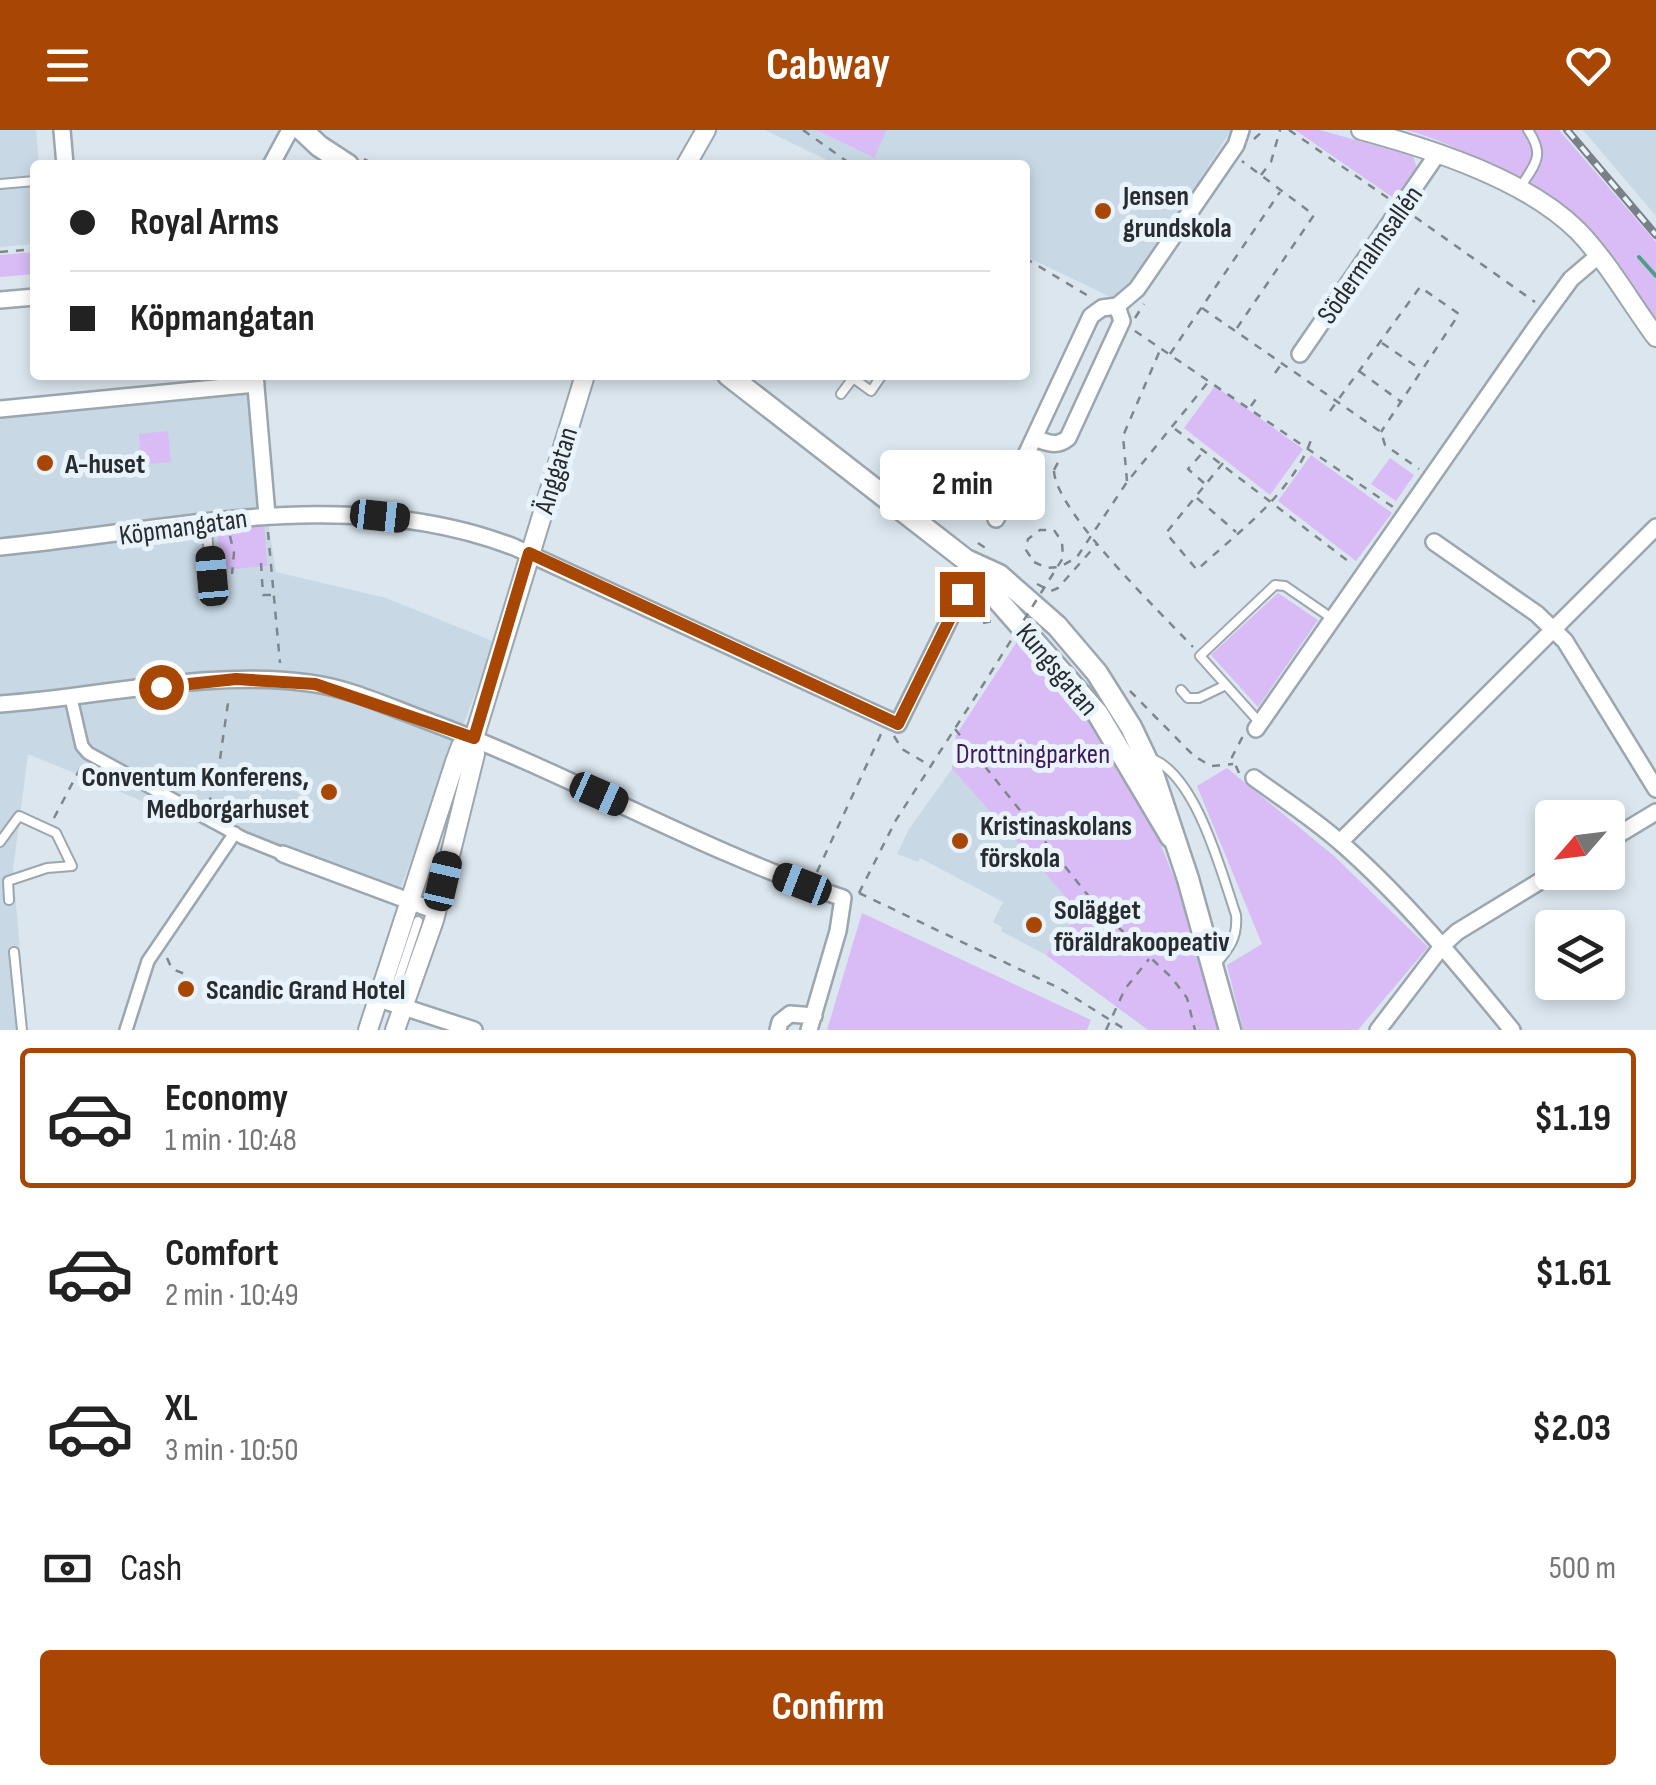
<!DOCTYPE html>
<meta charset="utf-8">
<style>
:root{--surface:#fff;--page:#f2f2f2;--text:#222;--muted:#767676;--line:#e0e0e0;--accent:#a84703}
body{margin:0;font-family:"Sofia Sans Condensed",sans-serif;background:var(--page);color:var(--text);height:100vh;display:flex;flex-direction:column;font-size:38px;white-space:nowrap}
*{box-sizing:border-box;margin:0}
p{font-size:32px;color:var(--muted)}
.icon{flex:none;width:55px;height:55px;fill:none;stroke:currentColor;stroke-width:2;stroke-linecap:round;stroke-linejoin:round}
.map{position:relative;height:900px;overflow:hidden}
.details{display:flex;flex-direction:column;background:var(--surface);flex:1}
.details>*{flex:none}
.guide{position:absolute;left:30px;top:30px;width:1000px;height:220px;border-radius:10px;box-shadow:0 5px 15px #0003;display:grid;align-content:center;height:220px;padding:0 40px;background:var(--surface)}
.needle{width:65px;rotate:242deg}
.fabs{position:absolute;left:1535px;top:670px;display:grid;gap:20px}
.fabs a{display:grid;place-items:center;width:90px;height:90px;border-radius:10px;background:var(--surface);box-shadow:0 5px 15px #0003;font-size:50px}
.end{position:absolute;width:45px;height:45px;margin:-22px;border:12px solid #a84703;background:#fff;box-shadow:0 0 0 5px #fff}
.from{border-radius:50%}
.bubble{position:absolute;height:70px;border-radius:10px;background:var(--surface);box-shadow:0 5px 15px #0003;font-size:32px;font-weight:700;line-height:70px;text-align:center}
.car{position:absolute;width:30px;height:60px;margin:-30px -15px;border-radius:12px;box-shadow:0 0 8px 2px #0007;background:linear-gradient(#222 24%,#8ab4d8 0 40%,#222 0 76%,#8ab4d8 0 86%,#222 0)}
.guide b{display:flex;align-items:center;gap:35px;height:95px;font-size:38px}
.guide b+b{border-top:2px solid var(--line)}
.guide i{width:25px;height:25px;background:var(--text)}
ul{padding:18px 0 0;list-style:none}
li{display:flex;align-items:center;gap:30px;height:140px;margin:0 20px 15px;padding:0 20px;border:5px solid transparent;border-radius:10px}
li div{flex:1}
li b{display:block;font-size:38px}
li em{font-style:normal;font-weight:700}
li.selected{border-color:var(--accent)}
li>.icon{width:90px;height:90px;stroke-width:1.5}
.pay{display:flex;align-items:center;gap:25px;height:110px;padding:0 40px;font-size:38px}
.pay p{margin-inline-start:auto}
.action{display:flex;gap:20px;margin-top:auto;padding:20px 40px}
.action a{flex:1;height:115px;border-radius:10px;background:var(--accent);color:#fff;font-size:40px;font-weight:700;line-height:115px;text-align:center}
header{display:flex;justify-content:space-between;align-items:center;height:130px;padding:0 40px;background:var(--accent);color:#fff;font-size:45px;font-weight:700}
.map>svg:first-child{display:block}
.built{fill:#c8d9e5}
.green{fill:#d9bcf6}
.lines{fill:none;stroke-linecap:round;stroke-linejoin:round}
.stream{stroke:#4d9e89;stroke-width:4}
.service-casing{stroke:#9ca6ae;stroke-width:12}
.pedestrian-casing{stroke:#9ca6ae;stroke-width:16}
.minor-casing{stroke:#9ca6ae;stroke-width:20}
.tertiary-casing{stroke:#9ca6ae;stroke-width:22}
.secondary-casing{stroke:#9ca6ae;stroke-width:25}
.path{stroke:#7f868b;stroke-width:2.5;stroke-dasharray:8 8;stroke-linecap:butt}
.service{stroke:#fff;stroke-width:8}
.pedestrian{stroke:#fff;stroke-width:11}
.minor{stroke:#fff;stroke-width:15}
.tertiary{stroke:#fff;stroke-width:18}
.secondary{stroke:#fff;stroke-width:20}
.rail-casing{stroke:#7a8186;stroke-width:8}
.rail{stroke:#e9f3fb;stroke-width:4;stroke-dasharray:11;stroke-linecap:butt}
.path-bridge{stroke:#7f868b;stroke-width:2.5;stroke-dasharray:8 8;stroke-linecap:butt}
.route{stroke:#a84703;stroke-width:12}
.poi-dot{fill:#a84703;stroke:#e9f3fb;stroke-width:4}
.labels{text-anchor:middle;stroke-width:10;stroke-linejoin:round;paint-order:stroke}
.poi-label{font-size:28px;font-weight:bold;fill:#282c2f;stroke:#e9f3fb;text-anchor:start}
.street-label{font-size:28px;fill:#282c2f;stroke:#e9f3fb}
.park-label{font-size:28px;fill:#3f195c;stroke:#e9f3fb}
</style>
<header><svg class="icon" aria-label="menu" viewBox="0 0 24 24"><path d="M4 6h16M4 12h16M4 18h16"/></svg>Cabway<svg class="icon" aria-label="heart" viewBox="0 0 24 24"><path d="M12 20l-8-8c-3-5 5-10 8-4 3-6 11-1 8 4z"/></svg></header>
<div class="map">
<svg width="1656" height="900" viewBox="0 0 1656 900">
<rect width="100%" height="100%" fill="#dbe6ee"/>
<path class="built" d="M0 0H36L39 34 35 35V114L0 117Z
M765 0H816L873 28 887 0H1231L1131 160 1117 170 1025 126V35H837Z
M1583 0H1656V86Z
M252 256 257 322 276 442 386 468 495 512 394 775 28 624 13 740 27 900H0V282Z
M952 639 1080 783 1046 825 1001 801 1002 797 993 792 1003 772 920 728 918 732 897 724 909 699Z"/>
<path class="green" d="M816 0H887L874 28Z
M1295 0H1320L1413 26 1417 38 1395 69Z
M1406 0H1559L1656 112V189C1644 173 1625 161 1614 144 1606 132 1603 115 1593 104 1560 66 1455 12 1406 0Z
M35 122V144L0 147V125Z
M1215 256 1303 319 1270 365 1184 298Z
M168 301 171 332 141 335 139 304Z
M1311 325 1392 383 1356 431 1278 371Z
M1390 328 1414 345 1396 371 1371 354Z
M264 392 267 436 221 440 217 397Z
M1278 463 1318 490 1258 577 1211 525Z
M1018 510 1089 580 1145 676 1184 772 1218 900H1148L1046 825 1080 783 952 639 956 605Z
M1227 638 1334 726 1428 817 1358 900H1243L1227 835 1262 814 1197 656Z
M862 783 1091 890 1087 900H827Z"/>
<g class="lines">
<path class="stream" d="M1639 127 1656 146"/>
<defs>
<path id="service" d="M0 54 35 51
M1521 56C1536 33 1545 25 1528 0
M841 264 853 248 871 261 882 245
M206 393 211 446
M1181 560 1188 568H1199L1224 556
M1260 593 1200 526 1275 455 1285 456 1333 489
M1153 629C1197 648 1221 741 1236 785 1238 808 1229 819 1214 836
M0 712 19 686 56 703 72 736 47 738 8 751 9 770
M14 822 22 900
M391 872 418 791"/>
<path id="pedestrian" d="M71 568 82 616 88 623 243 708 283 724
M126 900 148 831 235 703"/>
<path id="minor" d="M62 0 65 35
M271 35 290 0
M0 170 35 167
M1300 224 1438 23
M255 245 267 385
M0 279 256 254
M1034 308C1047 312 1056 318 1068 308L1122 191 1117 176
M996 389 1091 186 1102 178 1117 176 1137 159 1236 15 1241 0
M1434 412 1537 484 1565 511 1656 659
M0 417C169 401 349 353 514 417L898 594 962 464
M0 574C102 567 207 539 309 553 349 558 387 576 425 590 567 642 699 720 843 768L838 801 809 900
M1256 599 1536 197 1571 149 1598 126
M1254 648C1283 669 1314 689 1341 713 1404 768 1459 835 1512 900
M1608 711 1656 682
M1340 712 1656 397
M283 724 436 781
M379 869 474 900
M778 900 780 892 790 884 814 886
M1378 900 1443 815 1457 802 1555 742"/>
<path id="tertiary" d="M1361 0C1431 19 1526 49 1578 101 1608 132 1630 172 1656 207
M686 35 706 0
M368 900 455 632 461 616 474 608
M395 900 434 790 475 624 474 608 585 245"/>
<path id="secondary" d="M302 0 319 16 348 35
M728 245 966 430 982 452 1098 584 1171 707
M966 430 999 445 1057 496 1097 543 1131 597 1152 641 1188 749 1230 900"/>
</defs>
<use href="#service" class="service-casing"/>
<use href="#pedestrian" class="pedestrian-casing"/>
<use href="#minor" class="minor-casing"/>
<use href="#tertiary" class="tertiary-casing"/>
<use href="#secondary" class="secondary-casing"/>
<path class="path" d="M803 0 852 35
M1289 0 1388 68
M1254 9 1264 0
M364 29 376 35
M1261 45 1271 32 1280 0
M1415 87 1535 172
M0 122 35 119
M1025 128 1090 167
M1202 178 1381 302 1385 315 1419 339
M1135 188 1144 174
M1237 198 1314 85 1242 31
M1135 201 1393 377
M1382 213 1420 239
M1170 224 1280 62
M1359 241 1400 271
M1275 243 1283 232
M1251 276 1258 266
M1330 281 1420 157 1459 184 1381 302
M1175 299 1352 434
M1223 333 1166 403 1197 440C1239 401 1296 361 1313 304
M1054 340 1061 327
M1054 341C1056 382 1161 483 1193 517
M1127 351 1123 306 1161 218
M1204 353 1188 339 1205 320
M1197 368 1236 402
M268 402 280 533
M230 406 234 423 232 444
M978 413 990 421
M1034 432 1047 438 1060 437 1077 427 1127 352 1209 251
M261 433 263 465H273
M1037 454 1051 461 1058 458 1097 414
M983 493 992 491
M1130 561 1194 626 1211 636 1233 634
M955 599 1099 779 1172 848 1187 868 1195 900
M894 606 902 619 929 635
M1239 643 1232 627 1243 606
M208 675 217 650 229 566
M54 688 83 633
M817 742 881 604
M859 763 1061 859 1126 900
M859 763 896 690 981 558
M167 828 172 839 185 844V846
M1106 900 1125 859 1149 829"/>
<use href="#service" class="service"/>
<use href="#pedestrian" class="pedestrian"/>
<use href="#minor" class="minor"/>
<use href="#tertiary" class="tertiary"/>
<use href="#secondary" class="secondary"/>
<defs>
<path id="rail" d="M1567 0 1656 105"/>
</defs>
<use href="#rail" class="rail-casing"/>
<use href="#rail" class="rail"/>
<path class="path-bridge" d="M981 558 1063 428 1062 412 1054 400H1040L1028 409 1026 420 1034 432"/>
</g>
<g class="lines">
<path class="route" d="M161 557 236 549 315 554 474 608 529 423 898 594 962 464"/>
</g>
<g class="poi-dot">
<circle cx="1103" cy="81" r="10"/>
<circle cx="45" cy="333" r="10"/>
<circle cx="329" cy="662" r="10"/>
<circle cx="960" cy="711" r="10"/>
<circle cx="1034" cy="795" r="10"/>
<circle cx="186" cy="859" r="10"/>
</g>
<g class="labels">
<g class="poi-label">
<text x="1123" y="75">Jensen<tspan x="1123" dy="32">grundskola</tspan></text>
<text x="65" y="343">A-huset</text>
<text x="309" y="656" text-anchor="end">Conventum Konferens,<tspan x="309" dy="32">Medborgarhuset</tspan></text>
<text x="980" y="705">Kristinaskolans<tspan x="980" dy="32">förskola</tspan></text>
<text x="1054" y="789">Solägget<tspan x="1054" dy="32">föräldrakoopeativ</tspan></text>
<text x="206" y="869">Scandic Grand Hotel</text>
</g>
<g class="street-label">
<text transform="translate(1369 124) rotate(-55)" y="10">Södermalmsallén</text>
<text transform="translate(555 340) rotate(-73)" y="10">Änggatan</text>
<text transform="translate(183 396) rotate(-8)" y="10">Köpmangatan</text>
<text transform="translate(1058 539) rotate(50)" y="10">Kungsgatan</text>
</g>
<g class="park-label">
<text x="1033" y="633">Drottningparken</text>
</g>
</g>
</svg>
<div class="fabs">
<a><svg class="needle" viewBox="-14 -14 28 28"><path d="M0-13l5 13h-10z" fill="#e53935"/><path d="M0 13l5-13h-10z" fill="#767676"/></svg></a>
<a><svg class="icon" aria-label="layers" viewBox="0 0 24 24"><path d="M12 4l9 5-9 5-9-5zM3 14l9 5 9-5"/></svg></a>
</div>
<i class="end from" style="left:161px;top:557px"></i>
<i class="end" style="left:962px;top:464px"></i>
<div class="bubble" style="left:880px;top:320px;width:165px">2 min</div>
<i class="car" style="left:380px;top:386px;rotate:96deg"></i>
<i class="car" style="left:212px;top:446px;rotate:355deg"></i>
<i class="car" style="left:599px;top:664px;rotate:114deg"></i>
<i class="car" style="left:443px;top:751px;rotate:13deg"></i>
<i class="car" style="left:802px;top:754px;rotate:291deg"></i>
<div class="guide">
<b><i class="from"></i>Royal Arms</b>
<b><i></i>Köpmangatan</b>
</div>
</div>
<section class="details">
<ul>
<li class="selected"><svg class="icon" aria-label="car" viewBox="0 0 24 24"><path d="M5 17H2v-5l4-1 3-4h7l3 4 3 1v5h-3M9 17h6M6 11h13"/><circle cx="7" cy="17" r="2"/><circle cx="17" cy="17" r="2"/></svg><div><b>Economy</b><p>1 min · 10:48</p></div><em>$1.19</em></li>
<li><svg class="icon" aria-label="car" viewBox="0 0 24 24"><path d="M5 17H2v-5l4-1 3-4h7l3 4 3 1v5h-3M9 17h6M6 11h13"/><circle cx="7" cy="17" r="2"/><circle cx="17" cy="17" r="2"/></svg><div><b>Comfort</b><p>2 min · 10:49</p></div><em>$1.61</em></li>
<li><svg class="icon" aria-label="car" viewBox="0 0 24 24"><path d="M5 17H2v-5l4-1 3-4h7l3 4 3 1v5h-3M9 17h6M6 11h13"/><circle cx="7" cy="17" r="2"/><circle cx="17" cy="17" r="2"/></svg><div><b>XL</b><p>3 min · 10:50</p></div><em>$2.03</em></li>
</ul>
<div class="pay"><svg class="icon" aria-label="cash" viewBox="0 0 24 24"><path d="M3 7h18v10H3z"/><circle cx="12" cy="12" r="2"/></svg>Cash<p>500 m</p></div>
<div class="action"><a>Confirm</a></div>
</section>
